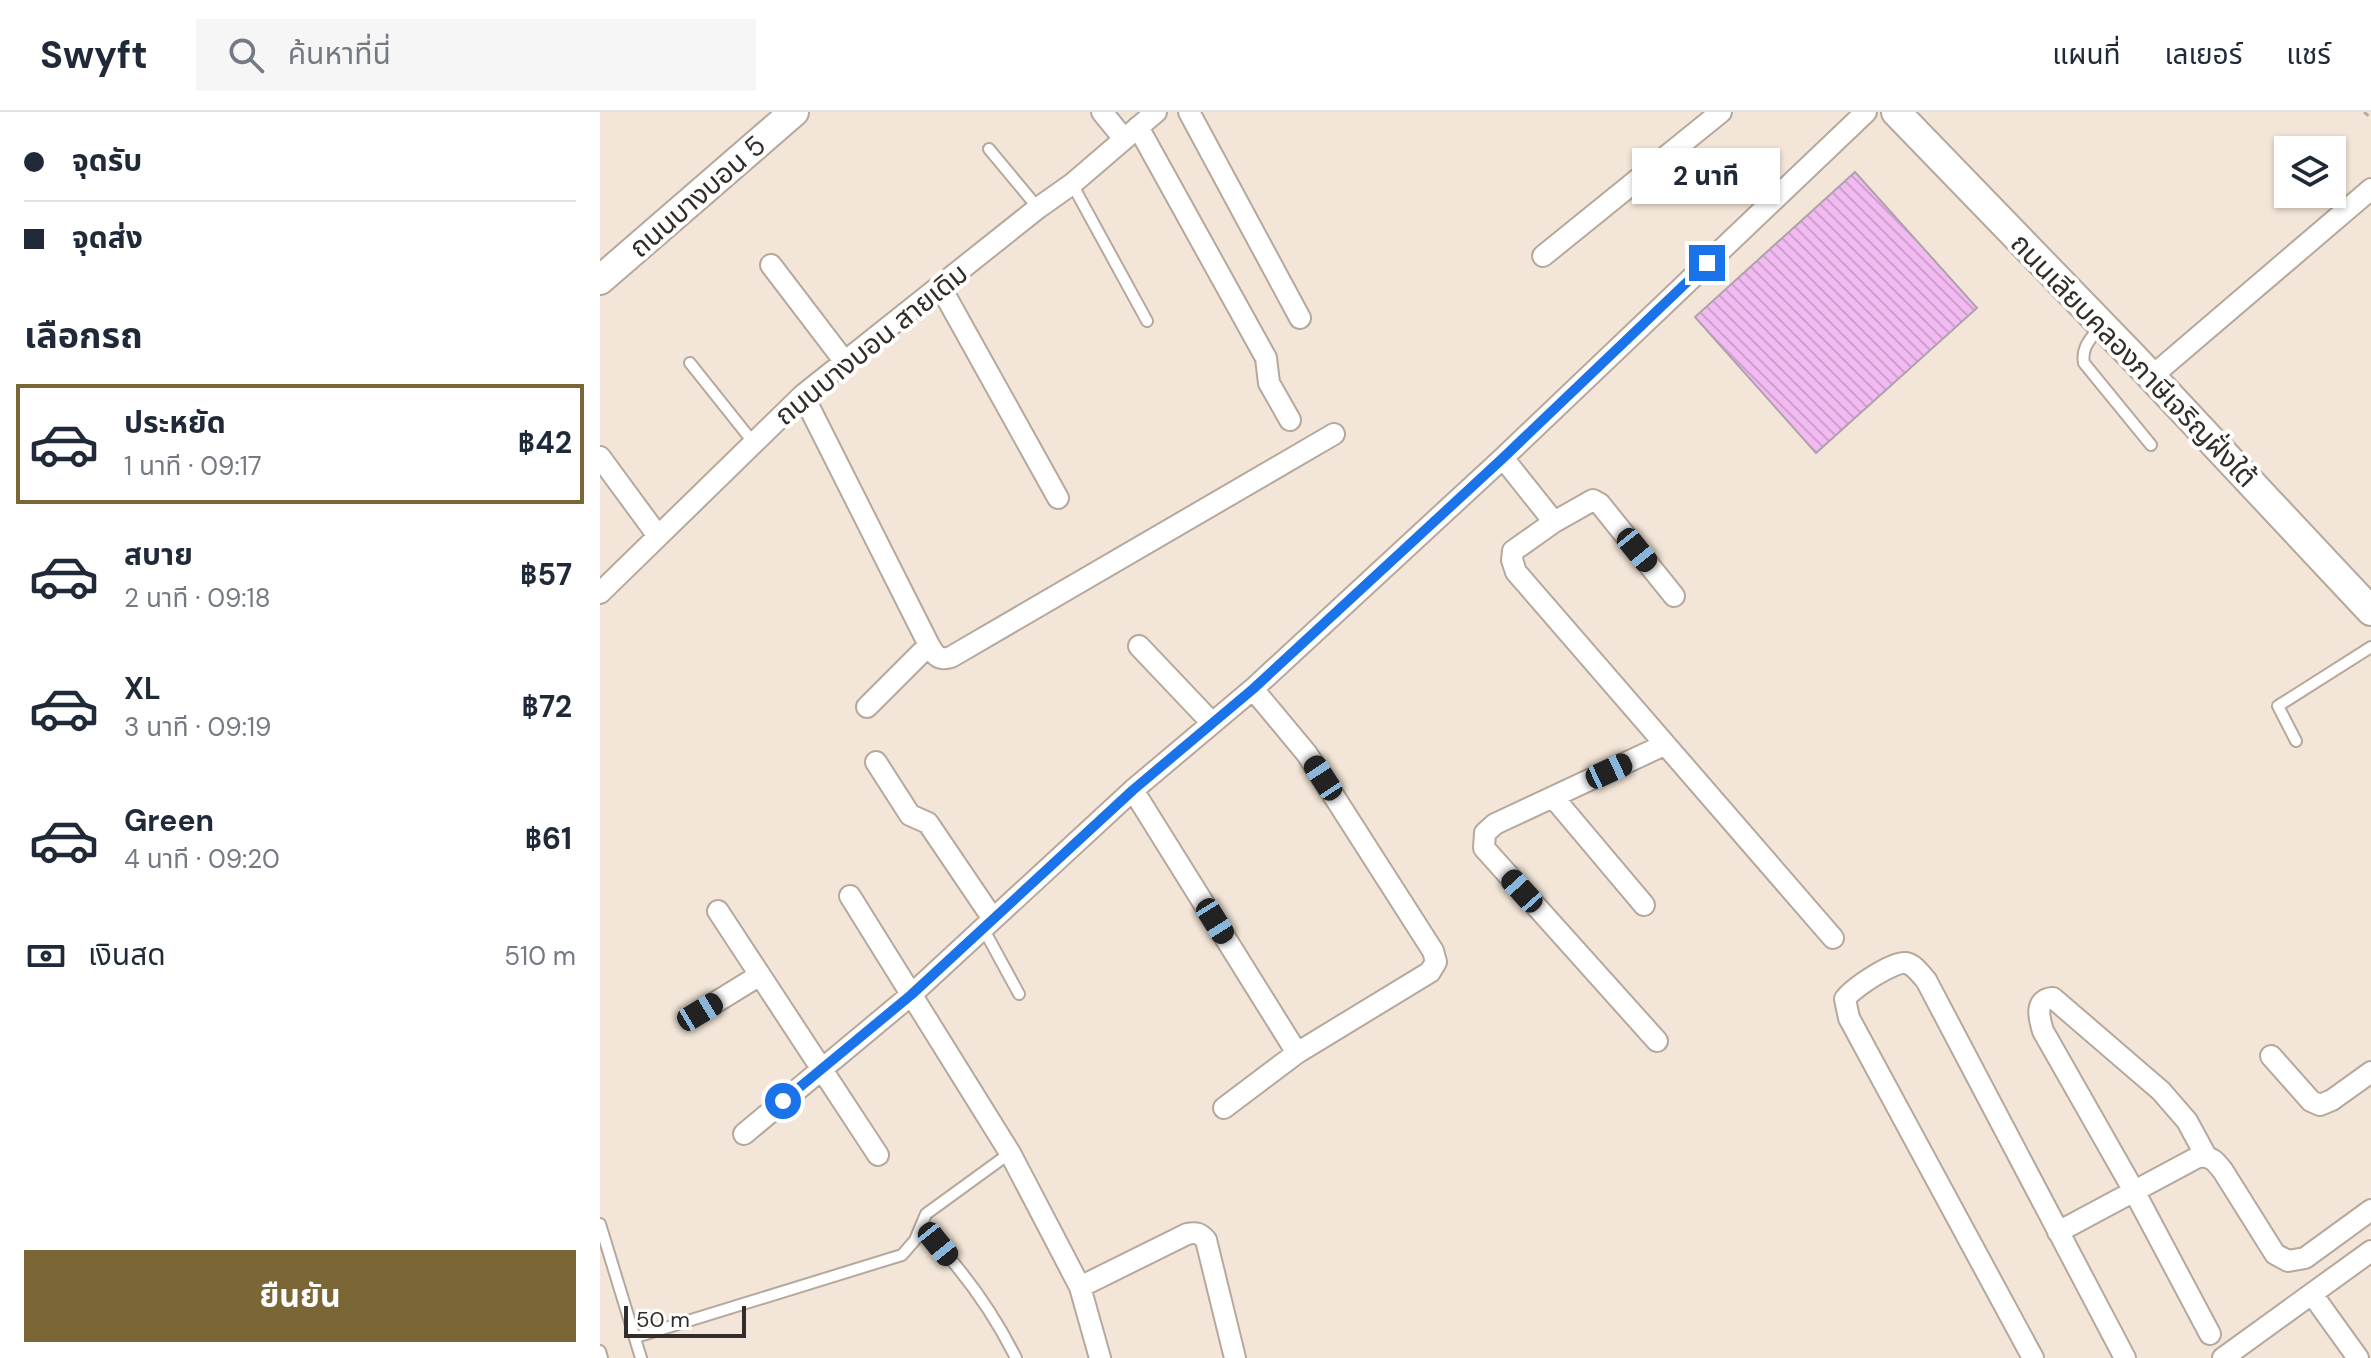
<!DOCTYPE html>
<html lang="th">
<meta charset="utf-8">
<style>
:root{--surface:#fff;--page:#f6f6f7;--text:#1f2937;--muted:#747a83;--line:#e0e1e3;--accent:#7b6635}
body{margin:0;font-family:"DM Sans","Noto Sans Thai",sans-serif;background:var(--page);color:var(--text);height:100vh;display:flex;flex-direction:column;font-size:30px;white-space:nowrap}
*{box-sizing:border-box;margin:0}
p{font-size:26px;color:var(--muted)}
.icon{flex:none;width:44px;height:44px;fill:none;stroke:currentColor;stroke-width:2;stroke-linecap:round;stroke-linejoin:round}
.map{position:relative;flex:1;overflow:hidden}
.panel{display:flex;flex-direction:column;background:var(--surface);width:600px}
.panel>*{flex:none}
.guide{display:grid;align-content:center;height:176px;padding:0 24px;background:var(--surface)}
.buttons{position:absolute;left:1674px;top:24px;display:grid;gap:16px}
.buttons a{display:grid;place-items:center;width:72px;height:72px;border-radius:0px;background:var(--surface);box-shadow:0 2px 6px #0004;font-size:40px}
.scale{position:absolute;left:24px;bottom:20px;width:122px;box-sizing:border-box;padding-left:8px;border:4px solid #322d28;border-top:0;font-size:22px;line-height:28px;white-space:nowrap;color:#322d28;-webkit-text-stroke:6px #fff;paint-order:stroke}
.end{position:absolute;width:36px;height:36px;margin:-18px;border:10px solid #1a73e8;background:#fff;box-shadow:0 0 0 4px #fff}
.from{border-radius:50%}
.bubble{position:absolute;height:56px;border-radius:0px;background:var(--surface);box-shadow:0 2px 6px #0004;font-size:26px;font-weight:700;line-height:56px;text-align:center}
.car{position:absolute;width:24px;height:48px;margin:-24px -12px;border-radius:10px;box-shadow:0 0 6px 2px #0007;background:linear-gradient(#222 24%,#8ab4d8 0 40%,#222 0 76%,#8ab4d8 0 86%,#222 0)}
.guide b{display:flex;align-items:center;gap:28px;height:76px;font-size:30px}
.guide b+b{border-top:2px solid var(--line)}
.guide i{width:20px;height:20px;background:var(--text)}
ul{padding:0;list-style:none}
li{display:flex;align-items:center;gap:24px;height:120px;margin:0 16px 12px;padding:0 8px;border:4px solid transparent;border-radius:0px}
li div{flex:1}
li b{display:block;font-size:30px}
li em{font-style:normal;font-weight:700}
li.on{border-color:var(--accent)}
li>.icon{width:72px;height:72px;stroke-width:1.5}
h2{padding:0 24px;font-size:36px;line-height:96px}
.pay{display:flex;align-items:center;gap:20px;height:88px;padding:0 24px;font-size:30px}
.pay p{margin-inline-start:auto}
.action{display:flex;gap:16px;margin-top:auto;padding:16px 24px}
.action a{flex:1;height:92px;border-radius:0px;background:var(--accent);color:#fff;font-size:32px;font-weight:700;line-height:92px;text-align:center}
header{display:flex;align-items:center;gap:48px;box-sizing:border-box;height:112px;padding:0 40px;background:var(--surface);border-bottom:2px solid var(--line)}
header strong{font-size:38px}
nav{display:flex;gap:44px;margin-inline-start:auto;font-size:28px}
.search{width:560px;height:72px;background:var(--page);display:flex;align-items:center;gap:20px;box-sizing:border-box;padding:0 28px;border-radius:0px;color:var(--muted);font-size:30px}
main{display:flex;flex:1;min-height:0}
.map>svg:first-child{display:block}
.building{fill:url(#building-back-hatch);stroke:#afa2ae;stroke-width:2}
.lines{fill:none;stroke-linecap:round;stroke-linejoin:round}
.lane-casing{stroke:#b5a89c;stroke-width:14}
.street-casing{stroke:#b5a89c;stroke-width:24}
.secondary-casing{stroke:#b5a89c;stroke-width:32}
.path{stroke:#b9aea3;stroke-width:3;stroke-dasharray:6 4;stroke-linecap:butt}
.lane{stroke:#fff;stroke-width:10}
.street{stroke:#fff;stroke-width:20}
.secondary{stroke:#fff;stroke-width:28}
.route{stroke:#1a73e8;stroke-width:10}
.labels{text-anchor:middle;stroke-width:8;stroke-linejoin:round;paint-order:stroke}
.street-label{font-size:28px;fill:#322d28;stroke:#fff}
</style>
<header>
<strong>Swyft</strong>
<div class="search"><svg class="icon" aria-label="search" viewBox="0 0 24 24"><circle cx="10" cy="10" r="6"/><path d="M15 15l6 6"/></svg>ค้นหาที่นี่</div>
<nav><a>แผนที่</a><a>เลเยอร์</a><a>แชร์</a></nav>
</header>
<main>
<section class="panel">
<div class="guide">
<b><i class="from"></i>จุดรับ</b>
<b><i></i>จุดส่ง</b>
</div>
<h2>เลือกรถ</h2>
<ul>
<li class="on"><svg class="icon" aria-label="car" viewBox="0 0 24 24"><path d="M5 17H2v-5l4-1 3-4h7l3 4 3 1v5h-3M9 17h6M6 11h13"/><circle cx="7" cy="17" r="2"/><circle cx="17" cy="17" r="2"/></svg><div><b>ประหยัด</b><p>1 นาที · 09:17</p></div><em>฿42</em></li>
<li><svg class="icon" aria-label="car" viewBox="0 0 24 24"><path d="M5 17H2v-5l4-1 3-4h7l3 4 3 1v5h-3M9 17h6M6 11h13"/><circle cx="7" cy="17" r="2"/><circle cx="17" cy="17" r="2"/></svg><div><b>สบาย</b><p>2 นาที · 09:18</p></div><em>฿57</em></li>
<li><svg class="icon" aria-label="car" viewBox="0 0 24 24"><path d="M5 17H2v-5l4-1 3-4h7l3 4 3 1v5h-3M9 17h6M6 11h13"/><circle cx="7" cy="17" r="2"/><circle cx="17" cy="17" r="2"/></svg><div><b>XL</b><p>3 นาที · 09:19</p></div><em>฿72</em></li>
<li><svg class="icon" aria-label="car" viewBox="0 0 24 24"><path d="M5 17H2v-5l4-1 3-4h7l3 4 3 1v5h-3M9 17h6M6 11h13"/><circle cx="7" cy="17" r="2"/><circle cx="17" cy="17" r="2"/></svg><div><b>Green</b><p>4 นาที · 09:20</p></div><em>฿61</em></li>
</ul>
<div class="pay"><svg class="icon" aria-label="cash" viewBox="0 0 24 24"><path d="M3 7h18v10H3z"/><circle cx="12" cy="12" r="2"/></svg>เงินสด<p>510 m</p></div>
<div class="action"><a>ยืนยัน</a></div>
</section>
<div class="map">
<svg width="1771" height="1246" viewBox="0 0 1771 1246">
<defs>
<pattern id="building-back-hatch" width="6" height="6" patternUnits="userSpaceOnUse" patternTransform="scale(2)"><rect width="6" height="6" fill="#f1baf0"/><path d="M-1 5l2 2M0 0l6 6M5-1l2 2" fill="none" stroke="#cfa0ce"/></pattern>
</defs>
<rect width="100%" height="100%" fill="#f3e6d8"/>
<path class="building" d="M1255 60 1377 196 1216 341 1095 205Z"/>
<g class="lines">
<defs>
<path id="lane" d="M389 37 438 96
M472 72 547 209
M1500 214C1491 227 1481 235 1484 251L1551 333
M90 251 153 330
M1696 629 1678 594 1771 535
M383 816 419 882
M0 1112 41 1246
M321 1115C359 1153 392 1198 416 1246
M36 1225 302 1143 315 1128 326 1102 410 1041
M0 1239 2 1246"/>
<path id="street" d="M502 0 524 27
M589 0 700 206
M538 15 666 246 669 271 690 308
M943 144 1121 0
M171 153 245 250
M340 174 458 386
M1551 265 1771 77
M203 283 329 533C335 543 338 549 351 545L734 322
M0 345 58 424
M903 346 954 410 913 439 912 448 916 460 1233 826
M954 410 993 388 1000 392 1074 484
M0 481 203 283 438 96 472 72 556 0
M539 534 612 611
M267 595 329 533
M276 650 310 703 328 711 393 807
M533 678 697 941
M953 685 1044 793
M250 784 410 1041 480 1175 500 1246
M118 799 278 1043
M100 900 160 863
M1057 929 884 736 885 721 895 712 1064 633
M1671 944 1711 989 1720 993 1732 988 1771 960
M624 996 697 941 830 860 836 850 833 839 707 642 653 577
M144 1022 311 883 533 678 653 577 903 346 1266 0
M1606 1044 1587 1009 1561 979 1453 886C1434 887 1439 906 1443 919L1534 1079 1610 1222
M1458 1120 1598 1045C1611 1043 1616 1050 1623 1059L1675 1142 1688 1149 1705 1146 1771 1098
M480 1175 587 1122C596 1120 600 1121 606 1128L635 1246
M1712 1182 1758 1246
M1433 1246 1249 906 1245 887C1253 876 1293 849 1306 851 1315 853 1320 862 1326 868L1525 1246
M1623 1246 1771 1139"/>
<path id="secondary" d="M1296 0 1535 247 1771 499
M0 168 194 0"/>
</defs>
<use href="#lane" class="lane-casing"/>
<use href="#street" class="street-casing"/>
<use href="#secondary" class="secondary-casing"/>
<path class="path" d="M1764 0 1771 6"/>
<use href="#lane" class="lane"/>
<use href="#street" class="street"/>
<use href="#secondary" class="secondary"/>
</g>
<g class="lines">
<path class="route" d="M183 989 311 883 533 678 653 577 903 346 1107 151"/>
</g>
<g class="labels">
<g class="street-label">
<text transform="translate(97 84) rotate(-41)" y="10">ถนนบางบอน 5</text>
<text transform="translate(271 232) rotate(-39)" y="10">ถนนบางบอน สายเดิม</text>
<text transform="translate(1534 248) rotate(46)" y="10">ถนนเลียบคลองภาษีเจริญฝั่งใต้</text>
</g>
</g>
</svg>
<div class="buttons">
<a><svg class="icon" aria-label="layers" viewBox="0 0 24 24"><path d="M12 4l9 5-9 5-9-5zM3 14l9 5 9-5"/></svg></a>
</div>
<div class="scale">50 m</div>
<i class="end from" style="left:183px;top:989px"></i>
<i class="end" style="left:1107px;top:151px"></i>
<div class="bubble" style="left:1032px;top:36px;width:148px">2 นาที</div>
<i class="car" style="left:1037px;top:438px;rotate:141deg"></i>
<i class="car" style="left:1009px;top:659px;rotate:65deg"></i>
<i class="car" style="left:723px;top:666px;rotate:327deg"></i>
<i class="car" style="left:922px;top:779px;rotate:318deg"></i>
<i class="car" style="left:615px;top:809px;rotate:148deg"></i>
<i class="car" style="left:100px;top:900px;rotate:59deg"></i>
<i class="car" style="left:338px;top:1132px;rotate:141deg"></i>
</div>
</main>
